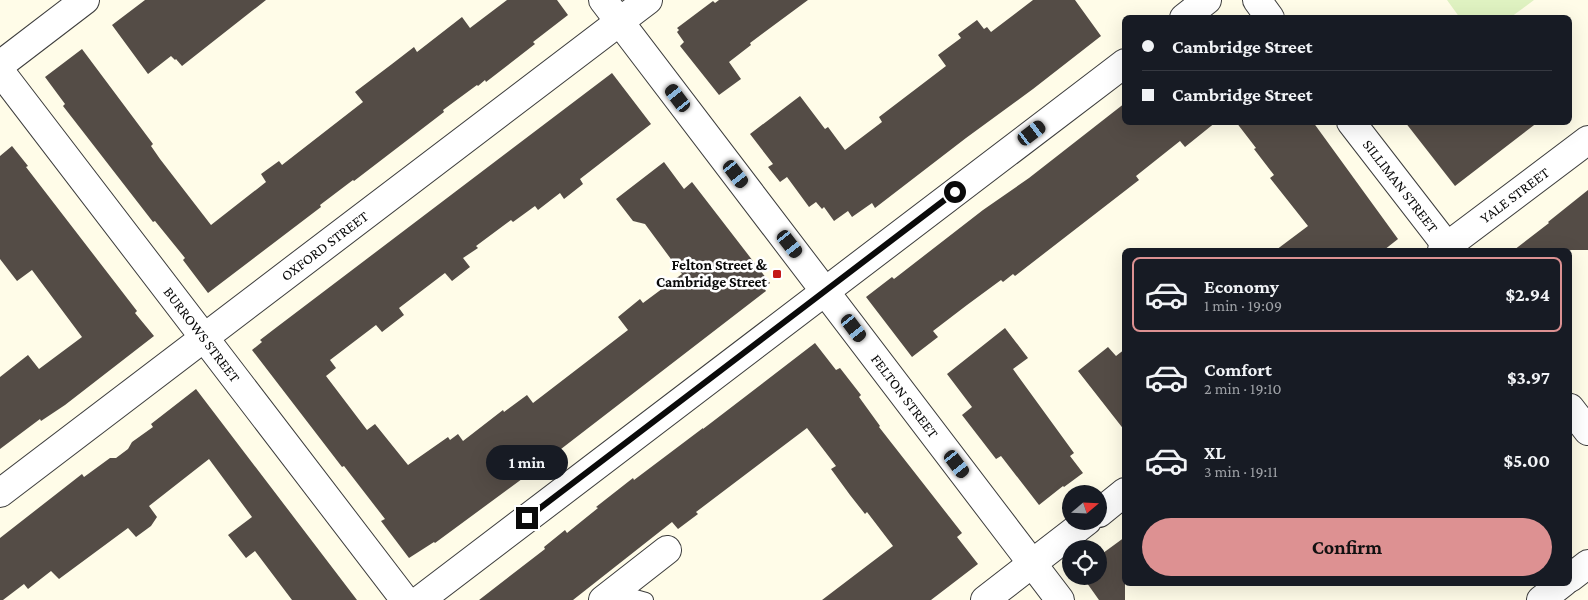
<!DOCTYPE html>
<meta charset="utf-8">
<style>
:root{--surface:#171b24;--page:#20242c;--text:#f1f3f6;--muted:#9ea1a6;--line:#363941;--accent:#dd9192}
body{margin:0;font-family:"Crimson Pro",serif;background:var(--page);color:var(--text);height:100vh;display:flex;flex-direction:column;font-size:19px;white-space:nowrap}
*{box-sizing:border-box;margin:0}
p{font-size:16px;color:var(--muted)}
.icon{flex:none;width:28px;height:28px;fill:none;stroke:currentColor;stroke-width:2;stroke-linecap:round;stroke-linejoin:round}
.map{position:relative;flex:1;overflow:hidden}
.side{position:absolute;left:1122px;top:248px;width:450px;height:338px;display:flex;flex-direction:column;background:var(--surface);border-radius:8px;box-shadow:0 5px 20px #0002}
.side>*{flex:none}
.guide{position:absolute;left:1122px;top:15px;width:450px;height:110px;border-radius:8px;box-shadow:0 5px 20px #0002;display:grid;align-content:center;height:110px;padding:0 20px;background:var(--surface)}
.needle{width:32px;rotate:71deg}
.buttons{position:absolute;left:1062px;top:485px;display:grid;gap:10px}
.buttons a{display:grid;place-items:center;width:45px;height:45px;border-radius:50%;background:var(--surface);box-shadow:0 5px 20px #0002;font-size:25px}
.end{position:absolute;width:22px;height:22px;margin:-11px;border:6px solid #0a0a0a;background:#fff;box-shadow:0 0 0 2px #fff}
.from{border-radius:50%}
.bubble{position:absolute;height:35px;border-radius:18px;background:var(--surface);box-shadow:0 5px 20px #0002;font-size:16px;font-weight:700;line-height:35px;text-align:center}
.car{position:absolute;width:15px;height:30px;margin:-15px -8px;border-radius:6px;box-shadow:0 0 4px 1px #0007;background:linear-gradient(#222 24%,#8ab4d8 0 40%,#222 0 76%,#8ab4d8 0 86%,#222 0)}
.guide b{display:flex;align-items:center;gap:18px;height:48px;font-size:19px}
.guide b+b{border-top:1px solid var(--line)}
.guide i{width:12px;height:12px;background:var(--text)}
ul{padding:9px 0 0;list-style:none}
li{display:flex;align-items:center;gap:15px;height:75px;margin:0 10px 8px;padding:0 10px;border:2px solid transparent;border-radius:8px}
li div{flex:1}
li b{display:block;font-size:19px}
li em{font-style:normal;font-weight:700}
li.active{border-color:var(--accent)}
li>.icon{width:45px;height:45px;stroke-width:1.5}
.primary-button{display:flex;gap:10px;margin-top:auto;padding:10px 20px}
.primary-button a{flex:1;height:58px;border-radius:30px;background:var(--accent);color:#111;font-size:20px;font-weight:700;line-height:58px;text-align:center}
.map>svg:first-child{display:block}
.pitch{fill:#dff2c1}
.building{fill:#544c46}
.lines{fill:none;stroke-linecap:round;stroke-linejoin:round}
.service-casing{stroke:#3d3d3d;stroke-width:16}
.minor-casing{stroke:#3d3d3d;stroke-width:30}
.service{stroke:#fff;stroke-width:14}
.minor{stroke:#fff;stroke-width:28}
.route{stroke:#0a0a0a;stroke-width:6}
.poi-dot{fill:#c41918;stroke:#fff;stroke-width:2}
.labels{text-anchor:middle;stroke-width:5;stroke-linejoin:round;paint-order:stroke}
.street-label{font-size:15px;fill:#0a0a0a;stroke:#fff}
.poi-label{font-size:15px;font-weight:bold;fill:#0a0a0a;stroke:#fff;text-anchor:end}
</style>
<div class="map">
<svg width="1588" height="600" viewBox="0 0 1588 600">
<rect width="100%" height="100%" fill="#fffce8"/>
<path class="pitch" d="M1447 0H1534L1511 17 1460 18Z"/>
<path class="building" d="M145 0H266L182 66 176 59 175 60 171 56 148 74 112 25Z
M507 0H557L568 15 533 42 535 44 526 51 486 82 485 80 478 86 477 85 443 110 444 112 354 181 353 180 320 205 321 207 208 293 183 260 185 258 155 221 153 222 84 133 63 106 65 104 45 77 82 49 153 144 151 146 160 159 211 225 266 182 261 174 279 161 282 165 363 102 355 92 392 64 414 47 417 52 462 17 470 28Z
M719 0H808L750 43 751 45 729 62 741 79 719 95 680 46 684 42 677 32 679 30 677 28 713 1 715 3Z
M1033 0H1075L1101 36 1033 89 966 138 875 208 872 203 852 217 848 211 834 221 824 207 822 209 816 202 809 207 787 177 780 182 768 167 773 164 750 134 800 96 825 129 828 127 845 150 882 122 879 117 946 66 938 55 961 38 958 34 977 20 984 29 987 27 991 32Z
M612 73 651 124 580 179 583 184 564 199 560 193 538 210 535 206 513 222 511 220 476 246 478 248 463 258 470 267 452 281 445 273 399 308 404 315 382 332 376 325 330 360 336 368 326 376 367 430 375 424 408 465 448 437 450 440 458 434 463 441 503 410 504 412 527 395 533 403 628 330 618 317 640 299 643 303 682 274 645 224 633 221 616 199 664 162 684 189 692 182 770 283 764 288 766 291 526 476 435 543 434 542 409 558 381 521 385 519 344 466 342 467 252 350 262 342 260 340 273 330Z
M1125 103V122H1216L1185 147 1180 141 1136 176 1139 180 1015 276 1013 274 1003 282 1001 280 967 305 933 331 938 337 912 357 866 297 892 277 894 279 983 210 1029 178Z
M1236 122H1313L1398 239 1384 250H1276L1308 226 1270 178 1274 175 1254 149 1256 148Z
M1405 122H1538L1455 186Z
M12 146 28 166 26 167 137 311 135 313 154 336 65 405 41 421 40 419 0 449V377L28 355 39 369 82 337 32 270 17 281 0 259V156Z
M1588 190V250H1514L1549 223 1548 222Z
M1005 328 1028 358 1013 369 1074 453 1070 456 1083 473 1064 487 1063 486 1039 505 1001 456 996 459 962 415 972 407 947 374Z
M815 343 836 370 840 368 861 395 859 397 880 426 879 427 962 533 957 537 978 564 948 587 931 600H822L893 546 867 512 865 514 850 495 831 469 836 466 807 428 696 512 698 514 678 529 672 522 573 600H479L545 549 544 547 565 530 567 533 598 508 596 507 633 478 634 480 703 428V429Z
M1108 347 1116 356 1125 349V431L1078 371Z
M196 389 357 600H292L255 551 246 558 228 535 252 517 209 459 149 506 157 517 151 526 136 537 128 528 59 579 51 571 28 589 24 584 3 600H0V538L82 474 84 477 110 458H116L128 449 132 442 153 427 151 424Z
M1125 537V600H1099L1082 576H1099V556Z"/>
<g class="lines">
<defs>
<path id="service" d="M614 591 646 600"/>
<g id="minor">
<path id="s1" d="M603 0 1060 600"/>
<path d="M1257 0 1270 18"/>
<path d="M1184 18 1207 0"/>
<path d="M0 65 85 0"/>
<path id="s2" d="M0 71 405 600"/>
<path id="s3" d="M1351 122 1450 250"/>
<path id="s4" d="M1442 250 1588 140"/>
<path d="M1570 408 1588 431"/>
<path id="s5" d="M0 493 648 0"/>
<path d="M1099 513 1125 492"/>
<path d="M1570 578 1588 564"/>
<path d="M420 600 1125 63"/>
<path d="M603 600 667 550"/>
<path d="M985 600 1087 521"/>
<path d="M1541 600 1564 582"/>
</g>
</defs>
<use href="#service" class="service-casing"/>
<use href="#minor" class="minor-casing"/>
<use href="#service" class="service"/>
<use href="#minor" class="minor"/>
</g>
<g class="lines">
<path class="route" d="M527 518 955 192"/>
</g>
<rect class="poi-dot" x="772" y="269" width="10" height="10" rx="2.5"/>
<g class="labels">
<g class="street-label">
<text dy="5" stroke="none"><textPath href="#s3" startOffset="81">SILLIMAN STREET</textPath></text>
<text dy="5" stroke="none"><textPath href="#s4" startOffset="91">YALE STREET</textPath></text>
<text dy="5" stroke="none"><textPath href="#s5" startOffset="408">OXFORD STREET</textPath></text>
<text dy="5" stroke="none"><textPath href="#s2" startOffset="332">BURROWS STREET</textPath></text>
<text dy="5" stroke="none"><textPath href="#s1" startOffset="498">FELTON STREET</textPath></text>
</g>
<g class="poi-label">
<text x="767" y="270">Felton Street &amp;<tspan x="767" dy="17">Cambridge Street</tspan></text>
</g>
</g>
</svg>
<div class="buttons">
<a><svg class="needle" viewBox="-14 -14 28 28"><path d="M0-13l5 13h-10z" fill="#e53935"/><path d="M0 13l5-13h-10z" fill="#9ea1a6"/></svg></a>
<a><svg class="icon" aria-label="locate" viewBox="0 0 24 24"><circle cx="12" cy="12" r="6"/><path d="M12 2v4M12 18v4M2 12h4M18 12h4"/></svg></a>
</div>
<i class="end from" style="left:955px;top:192px"></i>
<i class="end" style="left:527px;top:518px"></i>
<div class="bubble" style="left:486px;top:445px;width:82px">1 min</div>
<i class="car" style="left:678px;top:98px;rotate:323deg"></i>
<i class="car" style="left:1032px;top:133px;rotate:53deg"></i>
<i class="car" style="left:736px;top:174px;rotate:143deg"></i>
<i class="car" style="left:790px;top:244px;rotate:142deg"></i>
<i class="car" style="left:854px;top:328px;rotate:143deg"></i>
<i class="car" style="left:957px;top:464px;rotate:143deg"></i>
<div class="guide">
<b><i class="from"></i>Cambridge Street</b>
<b><i></i>Cambridge Street</b>
</div>
<section class="side">
<ul>
<li class="active"><svg class="icon" aria-label="car" viewBox="0 0 24 24"><path d="M5 17H2v-5l4-1 3-4h7l3 4 3 1v5h-3M9 17h6M6 11h13"/><circle cx="7" cy="17" r="2"/><circle cx="17" cy="17" r="2"/></svg><div><b>Economy</b><p>1 min · 19:09</p></div><em>$2.94</em></li>
<li><svg class="icon" aria-label="car" viewBox="0 0 24 24"><path d="M5 17H2v-5l4-1 3-4h7l3 4 3 1v5h-3M9 17h6M6 11h13"/><circle cx="7" cy="17" r="2"/><circle cx="17" cy="17" r="2"/></svg><div><b>Comfort</b><p>2 min · 19:10</p></div><em>$3.97</em></li>
<li><svg class="icon" aria-label="car" viewBox="0 0 24 24"><path d="M5 17H2v-5l4-1 3-4h7l3 4 3 1v5h-3M9 17h6M6 11h13"/><circle cx="7" cy="17" r="2"/><circle cx="17" cy="17" r="2"/></svg><div><b>XL</b><p>3 min · 19:11</p></div><em>$5.00</em></li>
</ul>
<div class="primary-button"><a>Confirm</a></div>
</section>
</div>
